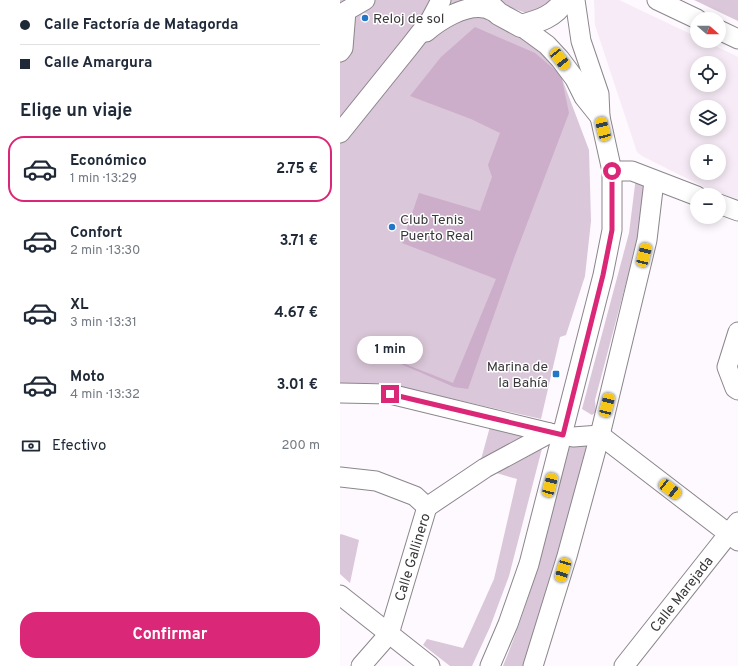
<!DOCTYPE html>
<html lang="es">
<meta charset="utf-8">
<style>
:root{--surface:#fff;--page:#f2f2f3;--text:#1f2937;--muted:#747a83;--line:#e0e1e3;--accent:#db2777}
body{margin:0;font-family:Overpass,sans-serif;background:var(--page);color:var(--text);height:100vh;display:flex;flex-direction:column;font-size:15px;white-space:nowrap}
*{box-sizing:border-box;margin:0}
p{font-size:13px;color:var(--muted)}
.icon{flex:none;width:22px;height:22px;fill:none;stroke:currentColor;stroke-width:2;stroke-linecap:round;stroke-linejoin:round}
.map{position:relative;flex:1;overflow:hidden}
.side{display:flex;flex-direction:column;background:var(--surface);width:340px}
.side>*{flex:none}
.banner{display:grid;align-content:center;height:88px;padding:0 20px;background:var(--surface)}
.needle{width:26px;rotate:110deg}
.tools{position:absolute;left:350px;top:12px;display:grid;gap:8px}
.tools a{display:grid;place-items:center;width:36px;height:36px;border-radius:50%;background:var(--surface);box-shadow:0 2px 10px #0003;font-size:20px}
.end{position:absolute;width:18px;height:18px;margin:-9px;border:5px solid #db2777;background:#fff;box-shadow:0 0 0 2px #fff}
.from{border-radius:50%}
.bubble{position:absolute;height:28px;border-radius:14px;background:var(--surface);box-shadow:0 2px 10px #0003;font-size:13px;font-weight:700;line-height:28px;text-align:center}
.car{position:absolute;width:12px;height:24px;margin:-12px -6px;border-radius:5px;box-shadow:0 0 3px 1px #0007;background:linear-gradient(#f5c518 24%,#345 0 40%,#f5c518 0 76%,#345 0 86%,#f5c518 0)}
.banner b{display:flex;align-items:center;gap:14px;height:38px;font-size:15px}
.banner b+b{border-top:1px solid var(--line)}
.banner i{width:10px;height:10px;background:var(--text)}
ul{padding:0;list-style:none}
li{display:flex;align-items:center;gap:12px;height:66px;margin:0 8px 6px;padding:0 12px;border:2px solid transparent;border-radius:16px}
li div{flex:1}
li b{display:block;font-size:15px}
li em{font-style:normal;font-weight:700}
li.current{border-color:var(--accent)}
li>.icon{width:36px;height:36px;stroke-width:1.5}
h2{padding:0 20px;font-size:18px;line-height:48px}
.pay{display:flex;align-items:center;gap:10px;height:44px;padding:0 20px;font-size:15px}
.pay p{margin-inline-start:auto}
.button{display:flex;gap:8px;margin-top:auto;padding:8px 20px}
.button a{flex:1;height:46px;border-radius:16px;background:var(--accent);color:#fff;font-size:16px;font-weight:700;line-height:46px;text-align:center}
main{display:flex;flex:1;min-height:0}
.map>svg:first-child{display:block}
.built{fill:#f6ebf6;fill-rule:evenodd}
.green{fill:#dac7d9}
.forest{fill:#ccaecb}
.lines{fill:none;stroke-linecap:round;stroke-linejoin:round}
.minor-casing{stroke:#8b868b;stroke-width:21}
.major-casing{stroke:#8b868b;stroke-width:24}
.minor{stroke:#fff;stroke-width:19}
.major{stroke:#fff;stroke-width:22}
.route{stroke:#db2777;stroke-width:5}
.poi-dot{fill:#2477c6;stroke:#fff;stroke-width:1.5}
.labels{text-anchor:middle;stroke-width:3;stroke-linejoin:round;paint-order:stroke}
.poi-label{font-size:14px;fill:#3a383a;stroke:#fff;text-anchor:start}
.street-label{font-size:14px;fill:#3a383a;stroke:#fff}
</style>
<main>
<section class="side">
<div class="banner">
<b><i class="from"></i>Calle Factoría de Matagorda</b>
<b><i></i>Calle Amargura</b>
</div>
<h2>Elige un viaje</h2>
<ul>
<li class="current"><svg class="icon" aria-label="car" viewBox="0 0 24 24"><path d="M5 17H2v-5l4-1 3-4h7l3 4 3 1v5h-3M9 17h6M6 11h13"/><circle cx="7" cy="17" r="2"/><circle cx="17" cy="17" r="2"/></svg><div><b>Económico</b><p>1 min · 13:29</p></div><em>2.75 €</em></li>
<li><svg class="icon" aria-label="car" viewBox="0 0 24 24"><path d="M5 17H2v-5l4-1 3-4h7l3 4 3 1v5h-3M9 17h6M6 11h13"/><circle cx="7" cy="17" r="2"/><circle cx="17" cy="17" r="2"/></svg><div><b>Confort</b><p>2 min · 13:30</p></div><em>3.71 €</em></li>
<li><svg class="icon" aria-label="car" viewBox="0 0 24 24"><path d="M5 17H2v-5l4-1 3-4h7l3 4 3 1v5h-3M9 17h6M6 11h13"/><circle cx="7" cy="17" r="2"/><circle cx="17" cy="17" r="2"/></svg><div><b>XL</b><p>3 min · 13:31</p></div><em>4.67 €</em></li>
<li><svg class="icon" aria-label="car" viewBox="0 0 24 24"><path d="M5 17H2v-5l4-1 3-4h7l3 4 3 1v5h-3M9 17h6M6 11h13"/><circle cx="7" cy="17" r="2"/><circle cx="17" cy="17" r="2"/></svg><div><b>Moto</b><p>4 min · 13:32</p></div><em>3.01 €</em></li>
</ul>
<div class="pay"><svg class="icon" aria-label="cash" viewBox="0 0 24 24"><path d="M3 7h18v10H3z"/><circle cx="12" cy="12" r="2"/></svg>Efectivo<p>200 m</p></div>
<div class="button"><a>Confirmar</a></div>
</section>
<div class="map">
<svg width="398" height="666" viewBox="0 0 398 666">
<rect width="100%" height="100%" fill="#fef9fe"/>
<path class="built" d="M254 0H279L357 37V41H365L398 57V199L372 191 302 156 297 152 255 25ZM357 63H379V85H357ZM357 107H379V129H357ZM357 151H379V173H357Z"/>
<path class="green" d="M0 0H125L126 3 193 45 218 68 249 150 251 221 245 276 226 335 220 337 201 419 44 383 0 384Z
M161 0H216L189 14 169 7Z
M354 0H398V21Z
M296 177 307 184 300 228 290 268 255 400 256 412 252 415 242 409 289 233Z
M151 423 205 437 169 576 150 627 132 666H110L83 645 87 639 123 648 154 579 177 479 146 470 140 463Z
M252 440 191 648 184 666H163C193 595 211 519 229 444Z
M1 534 19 540 10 583 0 574V535Z"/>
<path class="forest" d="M135 27 195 53 221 75 229 113 174 258 128 389 114 387 17 345 113 383 156 279 62 243 79 193 140 211 152 177 148 165 160 133 131 119 70 96 101 57Z"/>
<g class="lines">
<defs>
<g id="minor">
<path d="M317 0 357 19"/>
<path d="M181 26 207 45 220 59 235 79 244 97 260 117"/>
<path d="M379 30 398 39"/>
<path d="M86 32C100 20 124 5 144 8 149 9 154 12 159 14"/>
<path d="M0 52 3 48 6 11 25 0"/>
<path d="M0 133 70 46 91 19 101 0"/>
<path d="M272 171H292L357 196"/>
<path d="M379 204 398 211"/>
<path d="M398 332 387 367 395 388 398 390"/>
<path d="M0 393 50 394 210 433 233 437 260 435 398 541"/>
<path d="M0 477 36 481 75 496 87 507 49 634 21 666"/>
<path d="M87 507 145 468 210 433"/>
<path d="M0 595 90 666"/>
<path d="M150 666 168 624 189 564 263 275 272 230V171L260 117 259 94 241 41 235 0"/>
<path d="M193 666 227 556 260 435 307 240 314 181"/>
<path id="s1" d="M284 666 398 522"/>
</g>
<path id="major" d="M144 0 159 14 181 26C199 21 214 17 225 0"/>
</defs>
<use href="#minor" class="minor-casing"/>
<use href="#major" class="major-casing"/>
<use href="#minor" class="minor"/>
<use href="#major" class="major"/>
</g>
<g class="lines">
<path class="route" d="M50 394 223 435 263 275 272 230V171"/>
</g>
<g class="poi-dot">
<circle cx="25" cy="18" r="4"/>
<circle cx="52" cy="227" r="4"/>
<rect x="212" y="370" width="8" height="8" rx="2"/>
</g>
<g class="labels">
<g class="poi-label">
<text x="33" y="23">Reloj de sol</text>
<text x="60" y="224">Club Tenis<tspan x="60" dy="16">Puerto Real</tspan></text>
<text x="208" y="371" text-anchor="end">Marina de<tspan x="208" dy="16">la Bahía</tspan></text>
</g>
<g class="street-label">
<text transform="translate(72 557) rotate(-73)" y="5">Calle Gallinero</text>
<text dy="5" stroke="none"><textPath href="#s1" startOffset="92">Calle Marejada</textPath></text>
</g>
</g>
</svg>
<div class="tools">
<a><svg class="needle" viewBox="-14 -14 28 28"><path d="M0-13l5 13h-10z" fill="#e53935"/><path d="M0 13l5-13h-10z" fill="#747a83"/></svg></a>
<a><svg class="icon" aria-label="locate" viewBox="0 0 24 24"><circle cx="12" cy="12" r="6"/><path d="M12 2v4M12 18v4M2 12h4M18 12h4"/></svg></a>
<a><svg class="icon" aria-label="layers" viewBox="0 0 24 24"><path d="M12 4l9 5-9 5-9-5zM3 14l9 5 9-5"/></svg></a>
<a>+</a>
<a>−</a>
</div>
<i class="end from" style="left:272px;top:171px"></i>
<i class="end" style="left:50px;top:394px"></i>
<div class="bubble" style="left:17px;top:336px;width:66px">1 min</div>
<i class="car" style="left:220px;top:59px;rotate:142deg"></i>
<i class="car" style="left:263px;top:129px;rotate:345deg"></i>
<i class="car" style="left:304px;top:255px;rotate:14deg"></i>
<i class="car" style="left:267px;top:405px;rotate:14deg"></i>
<i class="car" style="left:210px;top:485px;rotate:15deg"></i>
<i class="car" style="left:330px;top:489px;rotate:128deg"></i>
<i class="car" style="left:223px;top:570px;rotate:197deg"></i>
</div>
</main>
